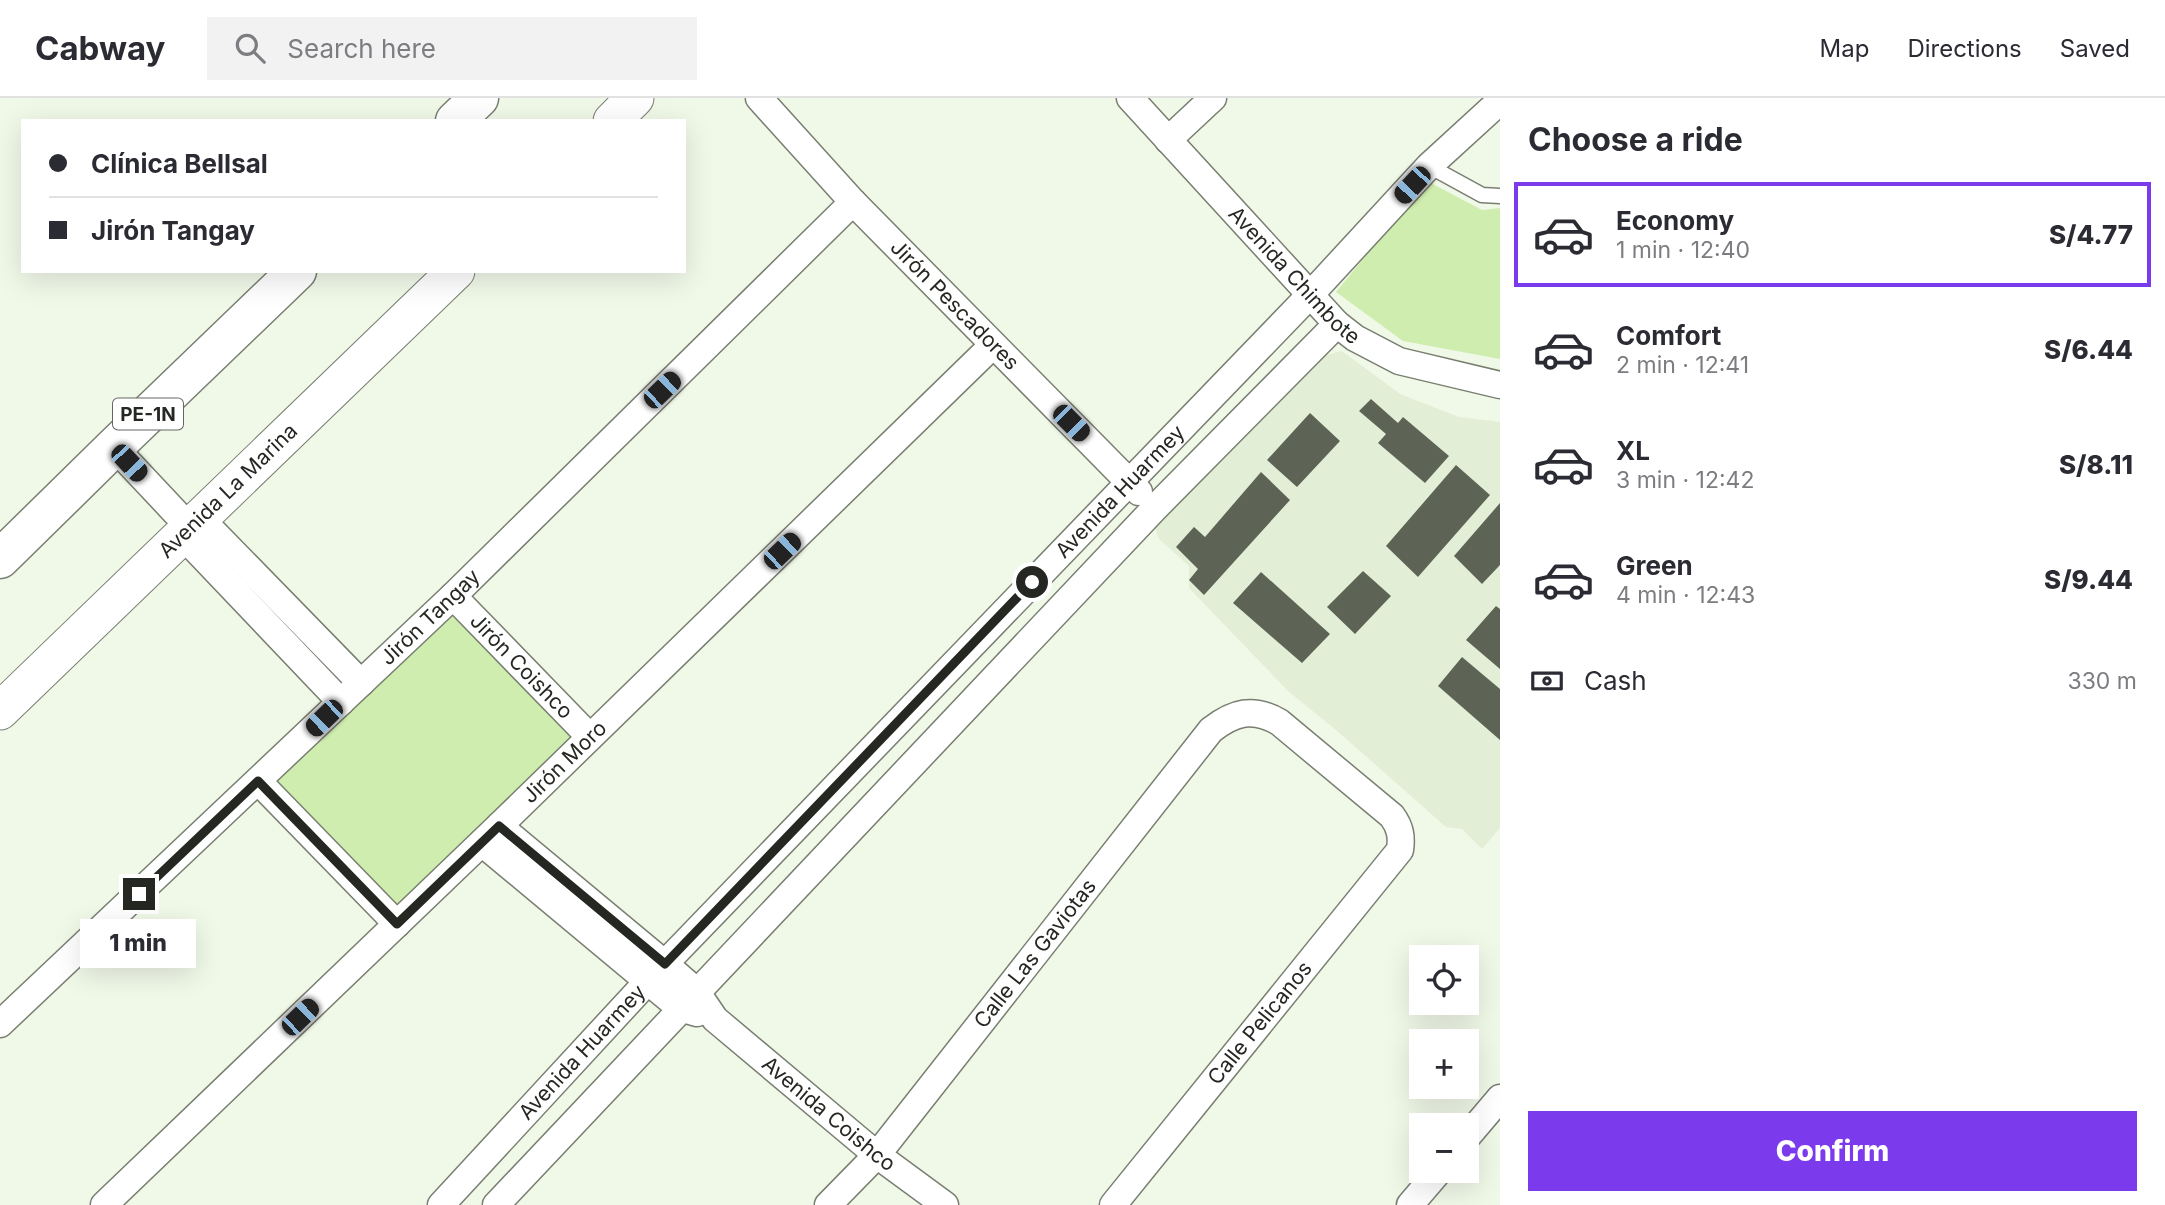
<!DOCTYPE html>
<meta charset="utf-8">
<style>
:root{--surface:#fff;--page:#f2f2f3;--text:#2b2b33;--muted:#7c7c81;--line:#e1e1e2;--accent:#7c3aed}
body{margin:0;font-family:Inter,sans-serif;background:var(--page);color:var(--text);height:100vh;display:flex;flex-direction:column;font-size:26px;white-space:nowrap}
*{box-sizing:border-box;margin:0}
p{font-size:23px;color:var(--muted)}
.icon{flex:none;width:38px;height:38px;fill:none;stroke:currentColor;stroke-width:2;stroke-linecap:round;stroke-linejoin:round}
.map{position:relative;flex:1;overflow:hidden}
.drawer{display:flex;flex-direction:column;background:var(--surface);width:665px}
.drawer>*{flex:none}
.banner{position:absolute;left:21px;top:21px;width:665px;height:154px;border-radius:0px;box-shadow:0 7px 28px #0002;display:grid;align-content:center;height:154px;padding:0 28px;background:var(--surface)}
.buttons{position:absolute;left:1409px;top:847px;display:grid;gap:14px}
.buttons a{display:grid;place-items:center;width:70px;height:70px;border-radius:0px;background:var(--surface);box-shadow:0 7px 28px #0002;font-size:35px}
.end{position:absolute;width:32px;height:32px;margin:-16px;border:9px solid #252822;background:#fff;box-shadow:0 0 0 4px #fff}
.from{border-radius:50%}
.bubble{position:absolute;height:49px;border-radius:0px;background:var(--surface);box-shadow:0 7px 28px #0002;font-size:23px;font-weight:800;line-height:49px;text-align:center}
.car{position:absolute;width:21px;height:42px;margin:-21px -10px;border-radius:9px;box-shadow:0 0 5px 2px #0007;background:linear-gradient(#222 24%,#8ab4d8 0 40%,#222 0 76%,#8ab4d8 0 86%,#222 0)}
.banner b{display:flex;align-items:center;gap:24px;height:66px;font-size:26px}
.banner b+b{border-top:2px solid var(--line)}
.banner i{width:18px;height:18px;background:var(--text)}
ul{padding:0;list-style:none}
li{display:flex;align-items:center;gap:21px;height:105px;margin:0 14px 10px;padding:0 14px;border:4px solid transparent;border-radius:0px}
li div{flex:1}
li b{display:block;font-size:26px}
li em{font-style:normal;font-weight:800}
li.active{border-color:var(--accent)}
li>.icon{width:63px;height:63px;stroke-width:1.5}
h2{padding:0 28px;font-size:32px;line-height:84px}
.pay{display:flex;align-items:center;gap:18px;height:77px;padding:0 28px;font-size:26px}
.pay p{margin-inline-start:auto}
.primary-button{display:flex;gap:14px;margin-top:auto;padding:14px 28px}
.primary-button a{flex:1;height:80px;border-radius:0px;background:var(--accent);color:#fff;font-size:28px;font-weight:800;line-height:80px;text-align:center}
header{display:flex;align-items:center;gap:42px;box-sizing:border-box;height:98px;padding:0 35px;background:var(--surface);border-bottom:2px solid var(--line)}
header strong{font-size:33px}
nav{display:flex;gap:38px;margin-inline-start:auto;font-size:24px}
.search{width:490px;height:63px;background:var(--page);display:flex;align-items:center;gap:18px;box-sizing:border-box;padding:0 24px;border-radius:0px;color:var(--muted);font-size:26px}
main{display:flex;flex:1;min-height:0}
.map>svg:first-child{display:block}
.built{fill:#e3eed7}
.green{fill:#cfedae}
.building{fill:#5d6456}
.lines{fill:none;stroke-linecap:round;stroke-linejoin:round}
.service-casing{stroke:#787f71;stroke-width:17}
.minor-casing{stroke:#787f71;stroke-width:29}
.secondary-casing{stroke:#787f71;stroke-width:39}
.trunk-casing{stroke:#787f71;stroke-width:41}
.service{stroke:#fff;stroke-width:14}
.minor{stroke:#fff;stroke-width:26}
.secondary{stroke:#fff;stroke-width:37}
.trunk{stroke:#fff;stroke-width:38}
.route{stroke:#252822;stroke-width:9}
.labels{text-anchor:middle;stroke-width:7;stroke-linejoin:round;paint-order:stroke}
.shield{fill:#fff;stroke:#666864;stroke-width:2}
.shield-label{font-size:19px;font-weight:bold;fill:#252822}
.street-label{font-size:21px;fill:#252822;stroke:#fff}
</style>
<header>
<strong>Cabway</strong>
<div class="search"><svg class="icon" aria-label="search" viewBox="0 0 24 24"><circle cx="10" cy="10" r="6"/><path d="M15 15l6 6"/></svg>Search here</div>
<nav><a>Map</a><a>Directions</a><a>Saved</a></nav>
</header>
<main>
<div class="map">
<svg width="1500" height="1107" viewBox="0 0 1500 1107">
<rect width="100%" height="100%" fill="#f0f8e8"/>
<path class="built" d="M1342 253 1400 296 1459 319 1500 324V730L1482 751 1462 731 1446 729 1336 632 1288 593 1189 490V468L1159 441 1155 430 1323 258Z"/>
<path class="green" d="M1427 83 1482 112 1500 110V261L1403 243 1336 194Z
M449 506 576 640 396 813 271 680Z"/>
<path class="building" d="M1371 301 1398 325 1403 319 1449 358 1425 385 1378 345 1386 336 1359 313Z
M1310 315 1340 343 1297 389 1267 362Z
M1456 367 1490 397 1418 479 1386 448Z
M1261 374 1290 402 1204 497 1189 482 1198 471 1176 449 1194 429 1205 439Z
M1500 405V467L1482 486 1454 458Z
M1363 473 1391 498 1355 536 1327 509Z
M1261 474 1330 536 1302 565 1233 505Z
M1496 508 1500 511V571L1466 542Z
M1462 559 1500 591V642L1438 588Z"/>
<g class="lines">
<defs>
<path id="service" d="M1429 68 1482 97 1500 98"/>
<g id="minor">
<path id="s1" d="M759 0 853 104 1139 394"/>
<path id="s2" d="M1130 0 1337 226 1355 240 1399 263 1500 287"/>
<path d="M1168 42 1213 0"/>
<path d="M114 349 176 415 192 429"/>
<path d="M200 420 361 585"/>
<path d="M183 438 341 604"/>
<path id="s3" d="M453 498 590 639"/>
<path d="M258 683 397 826"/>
<path id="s4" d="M499 728 665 866 696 893 715 921 877 1057 945 1107"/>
<path d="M482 745 680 910 697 915"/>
<path id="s5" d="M0 926 453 498 853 104"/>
<path d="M1466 1040 1500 1000"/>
<path id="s6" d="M104 1107 499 728 993 247"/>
<path id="s7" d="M441 1107 648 883 1310 197 1429 68 1500 3"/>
<path d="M496 1107 1155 410 1337 226"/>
<path id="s8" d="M828 1107 877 1057 1211 632C1234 614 1253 609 1279 624L1392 718C1400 729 1402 738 1400 752L1113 1107"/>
<path d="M1410 1107 1439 1073"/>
</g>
<g id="secondary">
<path d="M612 23 635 0"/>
<path id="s9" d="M0 613 456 173"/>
</g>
<path id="trunk" d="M455 23 479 0
M0 461 114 349 297 173"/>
</defs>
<use href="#service" class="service-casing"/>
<use href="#minor" class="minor-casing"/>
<use href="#secondary" class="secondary-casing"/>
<use href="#trunk" class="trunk-casing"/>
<use href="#service" class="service"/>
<use href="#minor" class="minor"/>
<use href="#secondary" class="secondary"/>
<use href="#trunk" class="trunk"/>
</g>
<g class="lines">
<path class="route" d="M139 796 258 683 397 826 499 728 665 866 1032 484"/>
</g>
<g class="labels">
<rect class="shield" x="113" y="300.5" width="70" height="31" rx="5"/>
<g class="shield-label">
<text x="148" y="323">PE-1N</text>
</g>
<g class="street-label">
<text dy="7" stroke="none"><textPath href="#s2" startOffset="242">Avenida Chimbote</textPath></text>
<text dy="7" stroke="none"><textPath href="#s1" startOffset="285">Jirón Pescadores</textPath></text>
<text dy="7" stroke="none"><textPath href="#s7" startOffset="985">Avenida Huarmey</textPath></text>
<text dy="7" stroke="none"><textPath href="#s9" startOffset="317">Avenida La Marina</textPath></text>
<text dy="7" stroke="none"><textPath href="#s5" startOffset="592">Jirón Tangay</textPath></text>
<text dy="7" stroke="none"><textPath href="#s3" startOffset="98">Jirón Coishco</textPath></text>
<text dy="7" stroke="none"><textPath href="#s6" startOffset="639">Jirón Moro</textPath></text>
<text dy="7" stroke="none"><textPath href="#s8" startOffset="326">Calle Las Gaviotas</textPath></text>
<text transform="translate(1260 925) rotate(-51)" y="7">Calle Pelicanos</text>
<text dy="7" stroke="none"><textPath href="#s7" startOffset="208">Avenida Huarmey</textPath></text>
<text dy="7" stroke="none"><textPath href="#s4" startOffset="439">Avenida Coishco</textPath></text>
</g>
</g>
</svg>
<div class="buttons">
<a><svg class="icon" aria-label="locate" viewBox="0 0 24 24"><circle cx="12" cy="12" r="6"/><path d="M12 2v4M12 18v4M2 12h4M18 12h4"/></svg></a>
<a>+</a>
<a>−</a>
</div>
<i class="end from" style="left:1032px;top:484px"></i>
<i class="end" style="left:139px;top:796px"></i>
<div class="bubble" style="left:80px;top:821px;width:116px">1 min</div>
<i class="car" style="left:1412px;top:87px;rotate:223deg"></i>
<i class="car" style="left:662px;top:292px;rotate:46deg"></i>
<i class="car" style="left:1071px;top:325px;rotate:135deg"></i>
<i class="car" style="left:129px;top:365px;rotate:137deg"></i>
<i class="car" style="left:782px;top:453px;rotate:46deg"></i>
<i class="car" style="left:324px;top:620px;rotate:226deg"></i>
<i class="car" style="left:300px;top:919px;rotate:46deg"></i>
<div class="banner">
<b><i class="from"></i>Clínica Bellsal</b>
<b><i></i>Jirón Tangay</b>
</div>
</div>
<section class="drawer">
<h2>Choose a ride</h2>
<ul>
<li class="active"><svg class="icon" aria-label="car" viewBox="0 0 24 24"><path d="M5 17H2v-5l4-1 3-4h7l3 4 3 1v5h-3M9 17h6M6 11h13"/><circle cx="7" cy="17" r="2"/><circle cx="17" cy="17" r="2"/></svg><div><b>Economy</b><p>1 min · 12:40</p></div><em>S/4.77</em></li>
<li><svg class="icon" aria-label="car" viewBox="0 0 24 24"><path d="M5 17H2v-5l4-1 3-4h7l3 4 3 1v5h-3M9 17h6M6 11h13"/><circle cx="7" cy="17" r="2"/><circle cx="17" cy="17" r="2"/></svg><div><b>Comfort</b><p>2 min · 12:41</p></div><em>S/6.44</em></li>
<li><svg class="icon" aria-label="car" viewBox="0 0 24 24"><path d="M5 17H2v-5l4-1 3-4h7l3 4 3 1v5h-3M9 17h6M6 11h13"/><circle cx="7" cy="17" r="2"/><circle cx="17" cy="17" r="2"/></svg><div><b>XL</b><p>3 min · 12:42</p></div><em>S/8.11</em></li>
<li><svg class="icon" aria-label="car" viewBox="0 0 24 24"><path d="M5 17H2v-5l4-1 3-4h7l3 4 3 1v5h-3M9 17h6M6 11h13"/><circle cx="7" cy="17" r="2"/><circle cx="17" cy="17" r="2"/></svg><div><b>Green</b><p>4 min · 12:43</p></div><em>S/9.44</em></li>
</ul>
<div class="pay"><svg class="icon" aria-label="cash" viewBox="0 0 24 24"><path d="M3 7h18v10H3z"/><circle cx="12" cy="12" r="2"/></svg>Cash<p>330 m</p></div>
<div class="primary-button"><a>Confirm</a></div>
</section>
</main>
